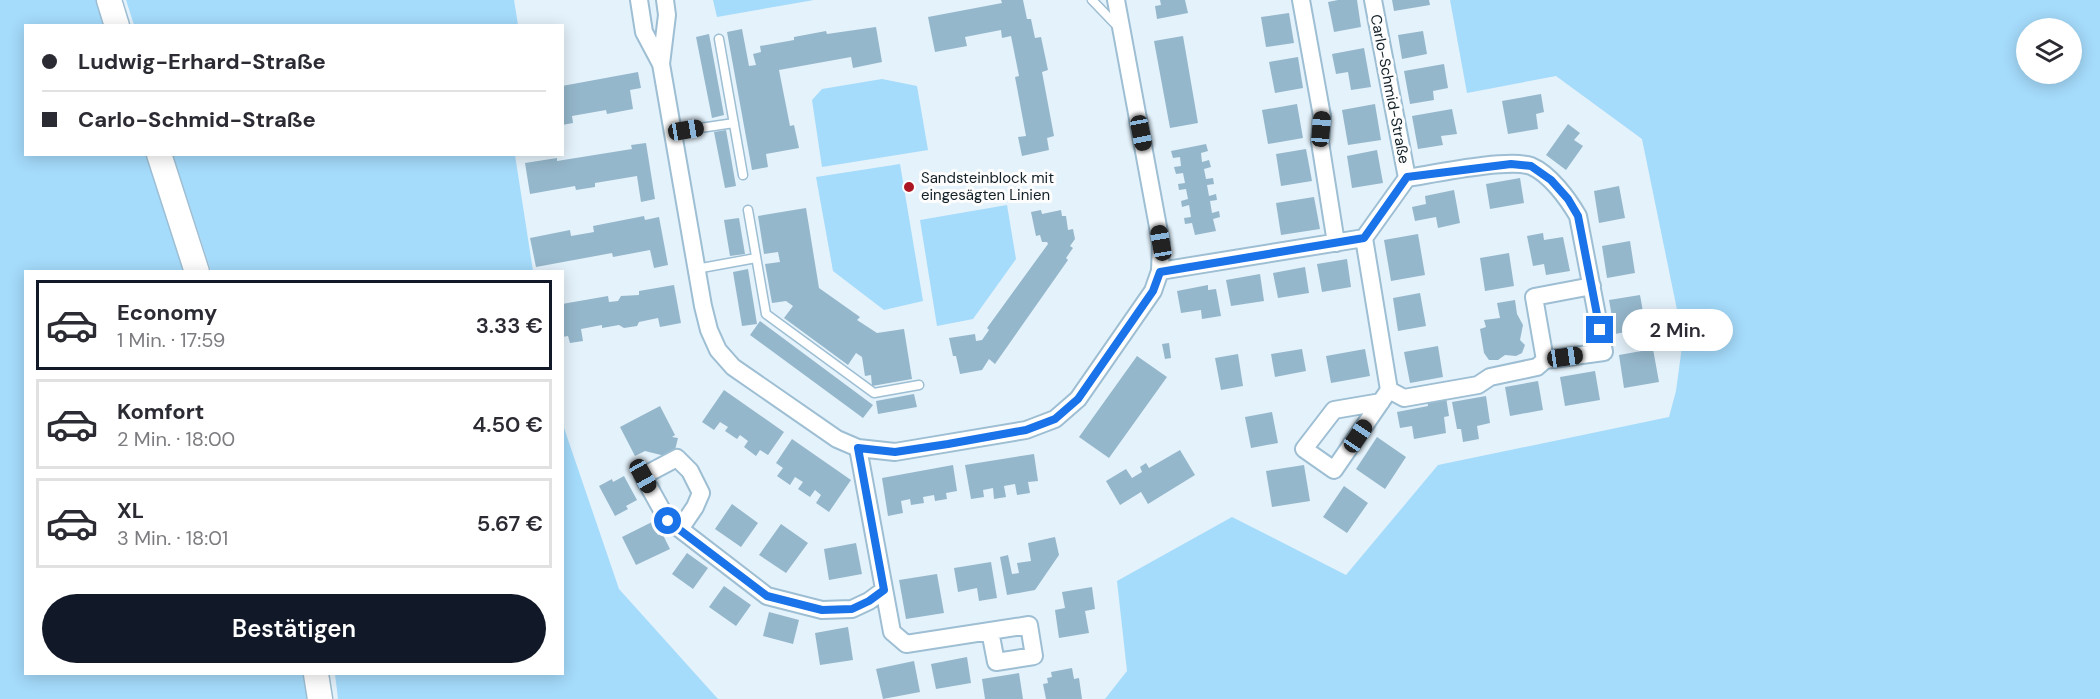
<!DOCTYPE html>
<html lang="de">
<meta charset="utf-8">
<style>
:root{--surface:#fff;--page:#f7f7f7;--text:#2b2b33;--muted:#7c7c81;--line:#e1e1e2;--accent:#111827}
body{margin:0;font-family:"DM Sans",sans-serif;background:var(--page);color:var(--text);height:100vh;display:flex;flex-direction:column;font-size:22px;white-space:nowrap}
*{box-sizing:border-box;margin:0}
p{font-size:20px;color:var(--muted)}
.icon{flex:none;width:33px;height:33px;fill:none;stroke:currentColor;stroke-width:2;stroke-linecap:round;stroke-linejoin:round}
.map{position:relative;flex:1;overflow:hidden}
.sheet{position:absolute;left:24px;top:270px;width:540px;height:405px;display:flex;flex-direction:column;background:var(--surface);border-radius:0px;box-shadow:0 3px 15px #0003}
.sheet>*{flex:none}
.banner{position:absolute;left:24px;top:24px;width:540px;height:132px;border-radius:0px;box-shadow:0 3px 15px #0003;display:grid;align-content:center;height:132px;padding:0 18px;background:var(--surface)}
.tools{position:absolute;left:2016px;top:18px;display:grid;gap:12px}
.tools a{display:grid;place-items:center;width:66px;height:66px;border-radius:50%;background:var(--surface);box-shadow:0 3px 15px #0003;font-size:30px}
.end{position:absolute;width:27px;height:27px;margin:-14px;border:8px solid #1a73e8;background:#fff;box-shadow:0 0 0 3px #fff}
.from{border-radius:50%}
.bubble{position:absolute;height:42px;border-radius:21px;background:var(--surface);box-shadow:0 3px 15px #0003;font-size:20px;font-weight:600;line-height:42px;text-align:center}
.car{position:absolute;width:18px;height:36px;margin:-18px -9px;border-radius:8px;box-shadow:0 0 4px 2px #0007;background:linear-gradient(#222 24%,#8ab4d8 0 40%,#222 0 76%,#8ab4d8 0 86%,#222 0)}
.banner b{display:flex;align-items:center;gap:21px;height:57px;font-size:22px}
.banner b+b{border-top:2px solid var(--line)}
.banner i{width:15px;height:15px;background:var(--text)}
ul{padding:10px 0 0;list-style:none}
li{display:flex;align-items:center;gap:18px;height:90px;margin:0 12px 9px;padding:0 6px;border:3px solid var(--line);border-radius:0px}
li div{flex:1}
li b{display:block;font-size:22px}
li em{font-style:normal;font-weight:600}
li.selected{border-color:var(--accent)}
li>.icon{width:54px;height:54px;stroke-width:1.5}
.button{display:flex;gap:12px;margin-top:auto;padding:12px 18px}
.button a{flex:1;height:69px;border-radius:36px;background:var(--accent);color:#fff;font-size:24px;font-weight:600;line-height:69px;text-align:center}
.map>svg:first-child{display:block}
.green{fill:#a5dbfb;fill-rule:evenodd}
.building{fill:#95b7cb}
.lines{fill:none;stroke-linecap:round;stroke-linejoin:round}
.lane-casing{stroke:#9dbed3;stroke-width:11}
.street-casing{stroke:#9dbed3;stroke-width:20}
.secondary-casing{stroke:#9dbed3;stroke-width:27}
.lane{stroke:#fff;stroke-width:8}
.street{stroke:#fff;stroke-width:16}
.secondary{stroke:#fff;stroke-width:24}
.route{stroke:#1a73e8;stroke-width:8}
.poi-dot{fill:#ab1622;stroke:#fdfdfd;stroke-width:2}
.labels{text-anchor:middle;stroke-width:6;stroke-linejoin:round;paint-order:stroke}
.street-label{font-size:15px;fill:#132028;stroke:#fdfdfd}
.poi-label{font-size:15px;fill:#132028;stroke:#fdfdfd;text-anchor:start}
</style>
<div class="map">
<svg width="2100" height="699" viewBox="0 0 2100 699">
<rect width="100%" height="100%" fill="#e4f2fb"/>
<path class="green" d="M0 0H100L108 25 26 26V154L148 155 185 271 26 272V674H307L311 699H0Z
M126 0H514L518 25H134Z
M713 0H814L717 17Z
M1450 0H2100V699H1105L1127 671 1117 581 1232 517 1346 575 1438 465 1669 417 1676 391 1683 339 1642 139 1556 76 1467 93ZM2026 28H2072V74H2026Z
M882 79 917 86 928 150 822 167 812 100 822 89Z
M173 155H515L533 271H211Z
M900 164 923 301 884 310 833 271 816 177Z
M1007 205 1016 259 973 319 937 326 920 220Z
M563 425 619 589 718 699H338L335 674H562Z"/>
<path class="building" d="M1001 0H1023L1027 19H1031L1035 38 1041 37 1048 70 1042 72 1054 136 1047 138 1049 150 1022 156 1018 137 1026 136 1015 77 1019 76 1011 36 1002 38 1001 30 965 37 967 46 935 52 928 17 1002 3Z
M1160 0H1185L1188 13 1157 19 1155 6 1161 5Z
M1338 0H1357L1361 27 1334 32 1328 2Z
M1392 0H1429L1430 5 1394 11Z
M1289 13 1294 43 1266 47 1261 17Z
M876 27 882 62 853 68 851 57 779 70 790 126 794 125 799 148 766 154 768 167 752 170 727 32 742 29 749 66 756 65 753 54 761 52 760 46 794 40V37L826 31 827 34Z
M1423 31 1427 54 1402 59 1398 35Z
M709 34 724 115 712 118 696 37Z
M1183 36 1198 123 1170 128 1154 41Z
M1364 48 1371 87 1351 90 1348 72 1336 74 1332 54Z
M1298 57 1303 88 1275 93 1269 62Z
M1444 64 1448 88 1433 91 1434 100 1410 104 1404 71Z
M638 72 641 88 630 90 633 109 607 114 606 110 572 116 573 123 562 125V86Z
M1541 94 1544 112 1536 114 1538 129 1508 134 1502 101Z
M1297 104 1303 138 1268 144 1262 110Z
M1375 104 1381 140 1348 145 1342 110Z
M1452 109 1457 134 1441 136 1443 145 1418 149 1412 116Z
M1568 124 1580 133 1574 140 1583 146 1566 170 1546 155Z
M726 130 736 186 725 188 714 132Z
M646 143 655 199 641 202 637 176 595 183V187L576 190 575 186 530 194 525 163 557 158V161L632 149 631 145Z
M1206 144 1208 151 1201 153 1202 162 1209 160 1211 167 1204 169 1206 179 1213 178 1214 184 1207 185 1209 196 1216 194 1217 200 1210 201 1212 213 1219 211 1220 217 1213 219 1216 231 1195 235 1192 223 1185 224 1184 218 1191 217 1189 205 1182 207 1181 201 1188 199 1186 189 1179 190 1178 184 1185 183 1183 173 1176 174 1174 167 1181 166 1180 157 1173 158 1171 151Z
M1306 149 1312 181 1281 186 1276 154Z
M1377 150 1383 183 1352 188 1347 156Z
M1520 178 1524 203 1490 209 1486 184Z
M1619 186 1625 218 1599 223 1594 191Z
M1454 190 1460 223 1438 228 1436 217 1415 221 1412 207 1426 204 1425 196Z
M1314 197 1320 229 1281 235 1276 203Z
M806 208 819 288 860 317 857 320 877 333 904 329 912 379 872 386 871 375 865 376 862 357 856 353 848 365 784 318 793 306 786 301 772 303 765 264 780 262 778 252 764 254 758 216Z
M1041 210 1042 214 1061 210 1062 216H1066L1068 230 1073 229 1075 239 1070 246 1073 248 1066 258 1068 260 995 364 989 359 982 370 960 374 956 356H953L949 338 975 334 976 341 982 340 989 330 987 328 1048 244 1047 242H1042L1040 235 1036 236 1031 212Z
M644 216 645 220 659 217 668 265 654 268 650 250 613 257 612 253 536 267 530 238 570 230 571 236 594 232 593 226Z
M739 218 745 254 730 256 724 220Z
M1543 233 1544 240 1563 237 1570 271 1546 275 1544 264 1533 266 1527 236Z
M1418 234 1425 275 1391 281 1384 240Z
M1630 241 1635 273 1607 278 1602 246Z
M1509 253 1514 286 1485 291 1480 258Z
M1347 259 1351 287 1322 292 1317 264Z
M1305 267 1309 293 1278 298 1273 273Z
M748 269 757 324 742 326 733 272Z
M1260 274 1264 301 1231 306 1226 280Z
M674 285 681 323 660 327 658 318 639 322 637 326 624 328 619 325 602 328V325L581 329 583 341 570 343 568 336 562 337V304L608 296 609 302 618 301 621 296 639 295V291Z
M1208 285V290L1216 289 1221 316 1202 319 1201 310 1181 313 1177 291Z
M1420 293 1426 326 1398 331 1393 298Z
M1640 295 1646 328 1615 334 1609 300Z
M1515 300 1517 314 1523 325 1520 340 1525 345 1522 353 1516 356 1505 355 1498 360H1489L1484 353 1480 329 1486 327 1484 320 1500 318 1497 303Z
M760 321 873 405 863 418 750 335Z
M1169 343 1171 358 1165 359 1162 344Z
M1438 346 1443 377 1410 383 1404 352Z
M1302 349 1306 371 1275 377 1271 354Z
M1365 349 1370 376 1331 383 1326 356Z
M1653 349 1659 382 1624 388 1619 355Z
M1238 354 1243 386 1221 390 1215 358Z
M1137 356 1167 377 1109 458 1079 437Z
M1595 371 1600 400 1565 406 1560 377Z
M1538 381 1543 410 1510 416 1505 387Z
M724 390 784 432 768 455 760 450 756 456 744 447 748 441 740 435 737 439 725 431 728 427 720 422 714 430 702 422Z
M914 394 917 407 878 414 876 401Z
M1486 396 1490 423 1477 426 1479 439 1463 442 1461 429H1457L1452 402Z
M1446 397 1449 416 1444 417 1446 433 1414 439 1412 426 1400 428 1397 412 1428 406 1427 400Z
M660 406 675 435 672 437 678 438 673 458 645 451 635 456 620 427Z
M1272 412 1278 443 1251 448 1245 417Z
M1377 437 1406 457 1385 489 1356 469Z
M792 439 851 480 829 512 816 503 821 495 815 490 810 497 798 489 803 482 795 477 790 485 777 476 783 468 776 463Z
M1180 450 1195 475 1148 504 1141 492 1120 505 1106 481 1126 469 1132 478 1142 472 1140 467 1146 463 1149 468Z
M1034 454 1038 481 1028 482 1030 493 1017 495 1015 484 1004 486 1006 497 994 499 993 488 983 490 984 497 971 499 965 465Z
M953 465 957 491 946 493 947 499 935 501 934 495 923 497 924 503 911 505 910 499 901 501 903 513 888 516 882 478Z
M1304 465 1310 501 1272 507 1266 471Z
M624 476 637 500 626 506 628 509 615 516 599 486 612 479 613 482Z
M1344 486 1368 503 1347 533 1323 517Z
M732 504 758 523 741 547 715 529Z
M652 522 658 535 662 533 670 549 636 565 622 537Z
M781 524 808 543 786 573 759 555Z
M1055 537 1059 555 1035 590 1007 595 1000 557 1008 555 1012 574 1019 573 1017 563 1031 561 1028 543Z
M856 543 862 574 829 580 824 549Z
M687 553 708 568 693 589 672 574Z
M991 562 997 598 979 601 977 588 958 592 954 568Z
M937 574 944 613 906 619 899 580Z
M724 586 751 605 736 626 709 607Z
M1092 587 1095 609 1085 611 1089 633 1059 638 1055 610 1065 608 1062 592Z
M769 612 799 620 793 644 763 636Z
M848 627 853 660 820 665 815 633Z
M967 657 971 683 936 689 931 664Z
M914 661 920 692 883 699 876 669Z
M1072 668 1074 679 1079 678 1082 699H1046L1043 684 1048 683 1047 678 1052 677 1051 672Z
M1019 673 1023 699H985L982 679Z"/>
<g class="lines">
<defs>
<path id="lane" d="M1092 0 1119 28
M719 39 743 175
M673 132 734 123
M748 210 766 314 874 393 919 385
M696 269 756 258"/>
<path id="street" d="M639 0 644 32 661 64
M665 0 667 15 661 64 703 306 709 330 718 350 733 367 837 439 858 448 895 452 1026 430 1055 419 1078 399 1153 291 1160 271 1161 243 1116 0
M1301 0 1322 116 1320 142 1336 243
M1373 0 1407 178 1364 238 1389 390 1334 470 1304 449 1334 410 1381 402
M1160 271 1364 238
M1545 360 1534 297 1592 286
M1389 390 1404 398 1478 385 1490 377 1537 367 1545 360 1604 352 1578 216C1568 199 1550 174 1531 166 1508 158 1433 174 1407 178
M858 448 892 632 906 644 1029 625 1034 656 996 662 990 631
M680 529 668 521 643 476 677 458 690 471 701 493 695 507 680 529 767 596 822 610 852 609 869 601 884 590"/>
<path id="secondary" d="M109 0 117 26
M159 154 197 272
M316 674 320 699"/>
</defs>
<use href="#lane" class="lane-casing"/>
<use href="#street" class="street-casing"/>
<use href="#secondary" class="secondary-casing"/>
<use href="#lane" class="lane"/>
<use href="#street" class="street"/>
<use href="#secondary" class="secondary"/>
</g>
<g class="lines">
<path class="route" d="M668 521 767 596 822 610 852 609 869 601 884 590 858 448 895 452 948 444 1026 430 1055 419 1078 399 1153 291 1160 272 1364 238 1407 177 1511 164 1531 166 1551 180 1568 199 1578 216 1600 330"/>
</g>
<circle class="poi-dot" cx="909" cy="187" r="6"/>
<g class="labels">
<g class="street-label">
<text transform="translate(1390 89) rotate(79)" y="5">Carlo-Schmid-Straße</text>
</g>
<g class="poi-label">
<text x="921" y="183">Sandsteinblock mit<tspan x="921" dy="17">eingesägten Linien</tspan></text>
</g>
</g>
</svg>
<div class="tools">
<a><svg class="icon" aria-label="layers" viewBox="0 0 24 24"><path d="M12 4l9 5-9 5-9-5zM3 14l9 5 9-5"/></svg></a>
</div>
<i class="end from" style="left:668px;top:521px"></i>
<i class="end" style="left:1600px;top:330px"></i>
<div class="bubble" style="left:1622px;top:309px;width:111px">2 Min.</div>
<i class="car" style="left:1321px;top:129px;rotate:5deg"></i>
<i class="car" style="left:686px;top:130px;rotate:81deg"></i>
<i class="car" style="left:1141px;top:133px;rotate:169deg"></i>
<i class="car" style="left:1161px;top:243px;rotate:350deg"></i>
<i class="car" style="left:1565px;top:357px;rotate:82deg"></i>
<i class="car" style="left:1358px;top:436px;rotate:34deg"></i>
<i class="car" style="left:643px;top:476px;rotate:151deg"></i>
<div class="banner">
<b><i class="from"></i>Ludwig-Erhard-Straße</b>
<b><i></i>Carlo-Schmid-Straße</b>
</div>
<section class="sheet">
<ul>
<li class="selected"><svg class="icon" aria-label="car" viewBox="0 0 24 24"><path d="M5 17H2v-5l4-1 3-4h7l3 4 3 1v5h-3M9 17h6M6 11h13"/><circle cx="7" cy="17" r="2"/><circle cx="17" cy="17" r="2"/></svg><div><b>Economy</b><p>1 Min. · 17:59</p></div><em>3.33 €</em></li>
<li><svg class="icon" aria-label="car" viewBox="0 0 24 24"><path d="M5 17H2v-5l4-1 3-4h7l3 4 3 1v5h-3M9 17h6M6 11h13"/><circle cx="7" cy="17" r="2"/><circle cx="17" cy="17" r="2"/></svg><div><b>Komfort</b><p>2 Min. · 18:00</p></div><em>4.50 €</em></li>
<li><svg class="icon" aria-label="car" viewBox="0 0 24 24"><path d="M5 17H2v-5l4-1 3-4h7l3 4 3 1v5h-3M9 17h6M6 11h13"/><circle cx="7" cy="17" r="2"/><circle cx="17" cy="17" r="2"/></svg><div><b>XL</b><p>3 Min. · 18:01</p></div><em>5.67 €</em></li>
</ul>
<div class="button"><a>Bestätigen</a></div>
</section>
</div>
